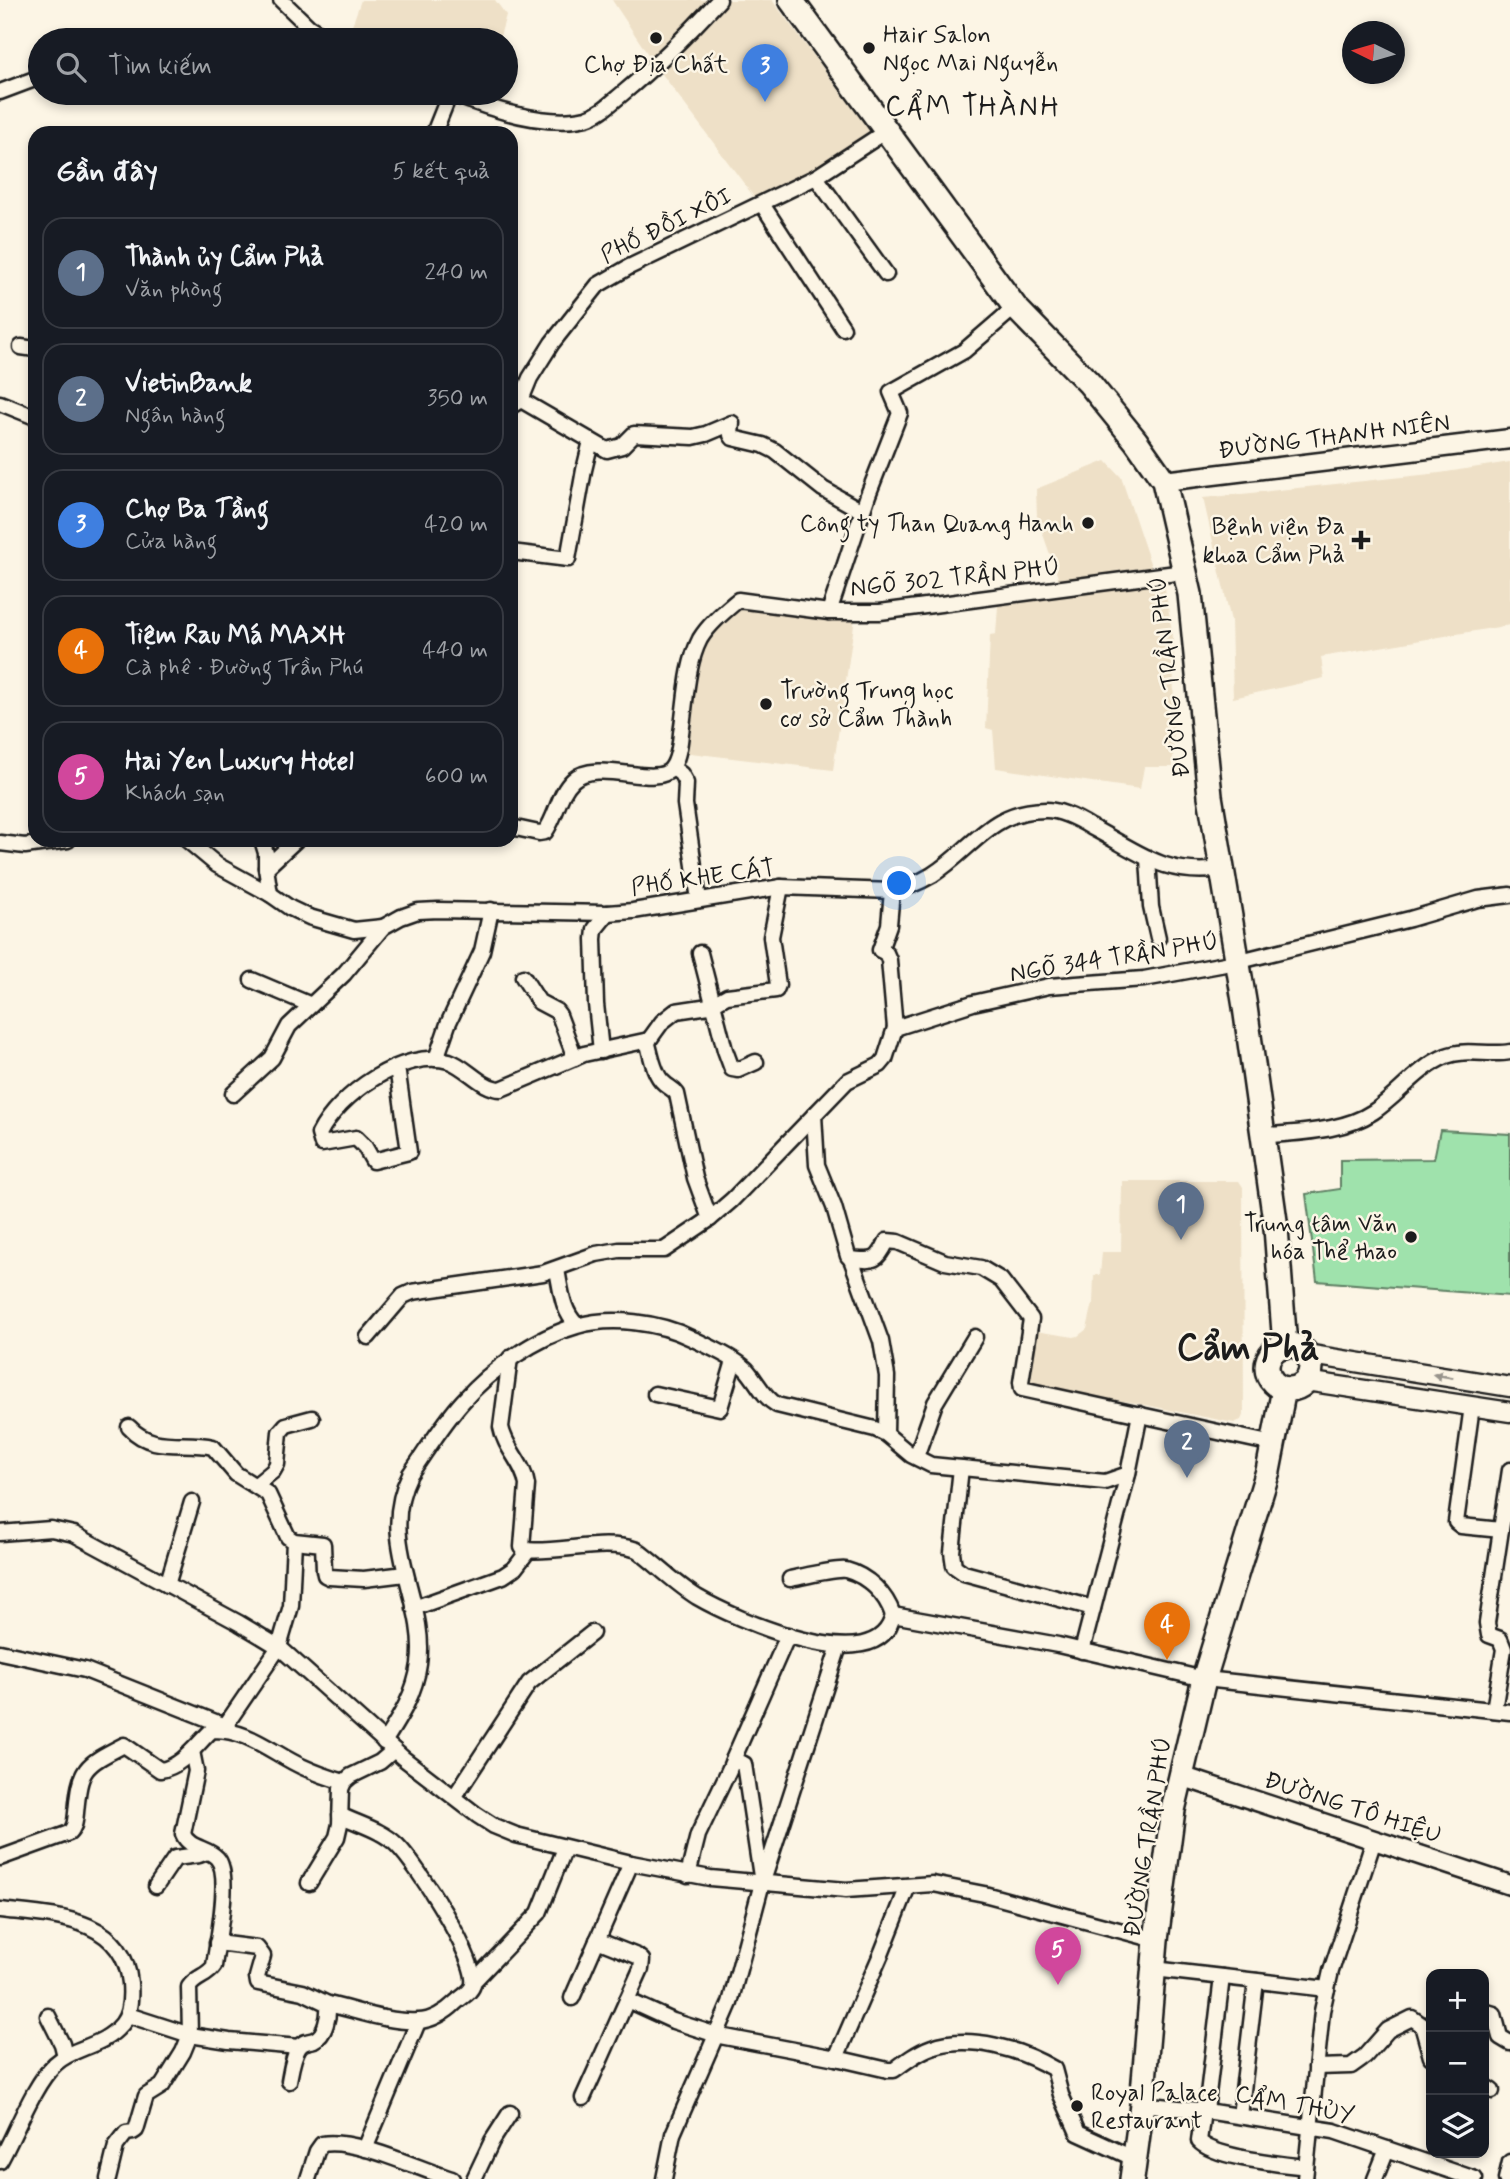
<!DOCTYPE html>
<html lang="vi">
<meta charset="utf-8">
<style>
:root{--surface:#171b24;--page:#242831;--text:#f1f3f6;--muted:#9ea1a6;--line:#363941;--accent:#919294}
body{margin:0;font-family:Mynerve,sans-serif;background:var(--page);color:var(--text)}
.controls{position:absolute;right:21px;bottom:21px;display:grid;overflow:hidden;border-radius:14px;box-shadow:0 4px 10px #0003}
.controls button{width:63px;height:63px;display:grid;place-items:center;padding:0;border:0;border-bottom:2px solid var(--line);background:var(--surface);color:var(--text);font:35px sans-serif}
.compass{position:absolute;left:1342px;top:21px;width:63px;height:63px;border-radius:50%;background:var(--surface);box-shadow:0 4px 10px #0003;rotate:275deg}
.you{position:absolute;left:900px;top:884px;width:24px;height:24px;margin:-18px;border:5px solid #fff;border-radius:50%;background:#1a73e8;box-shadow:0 0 0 10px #1a73e833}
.badge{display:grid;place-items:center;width:46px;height:46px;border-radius:50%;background:var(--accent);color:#fff;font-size:23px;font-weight:700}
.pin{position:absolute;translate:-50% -58px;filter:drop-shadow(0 2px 4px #0008)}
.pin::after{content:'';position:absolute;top:37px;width:24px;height:21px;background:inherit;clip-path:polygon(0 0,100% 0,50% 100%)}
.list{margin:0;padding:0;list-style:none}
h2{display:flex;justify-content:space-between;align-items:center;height:91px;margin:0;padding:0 28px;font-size:30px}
h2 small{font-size:23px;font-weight:400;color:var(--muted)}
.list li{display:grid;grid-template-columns:46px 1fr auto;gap:21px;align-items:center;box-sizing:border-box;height:112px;margin:0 14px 14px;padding:0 14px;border:2px solid var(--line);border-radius:21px}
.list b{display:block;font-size:26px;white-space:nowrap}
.list p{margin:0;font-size:23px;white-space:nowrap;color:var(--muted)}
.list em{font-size:23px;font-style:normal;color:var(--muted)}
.icon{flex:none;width:38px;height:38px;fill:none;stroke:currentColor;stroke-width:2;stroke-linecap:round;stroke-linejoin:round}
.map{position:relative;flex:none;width:1510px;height:2179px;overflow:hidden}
.search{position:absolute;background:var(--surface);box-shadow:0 4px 10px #0003;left:28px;top:28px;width:490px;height:77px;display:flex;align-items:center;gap:18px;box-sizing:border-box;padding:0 24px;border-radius:38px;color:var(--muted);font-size:26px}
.panel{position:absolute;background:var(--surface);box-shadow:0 4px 10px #0003;left:28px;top:126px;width:490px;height:721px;border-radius:21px}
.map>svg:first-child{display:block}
.built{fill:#eee0c7}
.green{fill:#9fe2ac;stroke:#5e7f64;stroke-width:2}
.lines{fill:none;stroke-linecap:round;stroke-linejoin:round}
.minor-casing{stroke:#1c1c1c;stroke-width:19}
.tertiary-casing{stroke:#1c1c1c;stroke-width:23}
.primary-casing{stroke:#1c1c1c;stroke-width:28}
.minor{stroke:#fcf5e5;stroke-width:14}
.tertiary{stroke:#fcf5e5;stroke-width:18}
.primary{stroke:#fcf5e5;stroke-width:23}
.oneway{fill:#97938b}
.poi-dot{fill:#1c1c1c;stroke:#fcf5e5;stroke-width:2.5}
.labels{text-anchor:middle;stroke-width:5;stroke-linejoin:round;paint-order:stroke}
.poi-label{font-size:24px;fill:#1c1c1c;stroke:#fcf5e5;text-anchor:start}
.street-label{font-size:24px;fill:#1c1c1c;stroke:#fcf5e5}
.quarter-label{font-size:28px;letter-spacing:2px;fill:#1c1c1c;stroke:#fcf5e5}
.town-label{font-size:38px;font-weight:bold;fill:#1c1c1c;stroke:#fcf5e5}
</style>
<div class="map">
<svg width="1510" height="2179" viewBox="0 0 1510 2179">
<rect width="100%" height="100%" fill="#fcf5e5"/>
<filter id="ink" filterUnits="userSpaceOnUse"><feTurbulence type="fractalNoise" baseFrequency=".0143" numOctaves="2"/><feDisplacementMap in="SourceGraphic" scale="14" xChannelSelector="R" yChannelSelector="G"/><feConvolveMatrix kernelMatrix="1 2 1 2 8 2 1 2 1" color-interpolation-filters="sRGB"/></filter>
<g filter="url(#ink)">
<g class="built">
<path d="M 361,0 L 495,0 L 506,15 L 499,40 L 347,40 Z"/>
<path d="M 612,0 L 712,0 L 699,16 L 651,59 Z"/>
<path d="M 728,0 L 772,0 L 872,134 L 815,169 L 757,201 L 659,70 Z"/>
<path d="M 1106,461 L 1121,477 L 1153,572 L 1061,586 L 1037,517 L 1036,489 Z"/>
<path d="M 1510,462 L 1510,625 L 1321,657 L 1324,678 L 1233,698 L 1231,621 L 1203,498 L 1440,473 Z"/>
<path d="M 1164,582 L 1174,644 L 1173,767 L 1144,767 L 1140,789 L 996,768 L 993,730 L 986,728 L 990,635 L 996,634 L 998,606 Z"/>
<path d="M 738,610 L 855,618 L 833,770 L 682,752 L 700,646 L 725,618 Z"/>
<path d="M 1122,1181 L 1239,1181 L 1243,1187 L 1244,1413 L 1241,1420 L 1234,1423 L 1131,1402 L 1026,1390 L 1035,1331 L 1074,1337 L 1078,1336 L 1087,1329 L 1093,1303 L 1094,1275 L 1100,1275 L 1102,1252 L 1121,1252 Z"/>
</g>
<path class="green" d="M 1440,1130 L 1510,1134 L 1510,1296 L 1317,1281 L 1306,1194 L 1340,1189 L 1340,1160 L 1434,1159 Z"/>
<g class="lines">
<defs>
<g id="minor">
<path d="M 281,0 L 309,27 L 330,40"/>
<path d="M 0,92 L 40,77"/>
<path d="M 450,93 C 487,108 547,128 586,118 C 600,114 611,103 622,94 C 657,65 688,34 719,0"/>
<path d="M 434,133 L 450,93"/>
<path d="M 816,177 L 886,274"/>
<path d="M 762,204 L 843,328"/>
<path d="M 21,347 L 35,349"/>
<path d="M 521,400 L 607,450 L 622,446 L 634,434 L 693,437 L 706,434 L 732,423 L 731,435 L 733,438 L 763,445 L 775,451 L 823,489 L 862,511"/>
<path d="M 0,403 L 35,417"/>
<path d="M 511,406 L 521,400 L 530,378 L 552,343 L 598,285 L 629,267 L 816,177 L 885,132"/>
<path d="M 511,552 L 568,559 L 584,470 L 591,441"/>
<path d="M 829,612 L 868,495 L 900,413 L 891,392 L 964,351 L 1015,307"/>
<path d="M 673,768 L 681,774 L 686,783 L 685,804 L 699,900"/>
<path d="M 511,827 L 539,833 L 545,832 C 557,816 558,794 573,780 C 597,758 656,788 671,769 C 678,760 680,745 681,733 C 686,703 686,666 700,639 C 709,624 725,611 738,600 L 829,612 L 880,612 L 1184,572"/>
<path d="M 187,840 L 217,865 L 270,894 L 290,908 L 309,917 L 354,930 L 383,927"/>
<path d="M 262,840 L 266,853 L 266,868"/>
<path d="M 0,843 L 25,846 L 68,840"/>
<path d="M 1148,858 L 1151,907 L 1158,938"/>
<path d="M 892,891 L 889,925 L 880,950 L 886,953 L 889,960 L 895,1028"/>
<path d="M 270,894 L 266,868 L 296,840"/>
<path d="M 700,953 L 725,1050 L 732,1069 L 738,1070 L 756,1062"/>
<path d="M 523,977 L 539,1002 L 556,1011 L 559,1015 L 575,1058"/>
<path d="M 252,980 L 311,1005"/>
<path d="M 649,1040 L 662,1022 L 676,1011 L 709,1006 L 727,996 L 776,990 L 778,985 L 771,937 L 781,887"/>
<path d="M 601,1051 L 596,1004 L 594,939 L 595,929 L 608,913"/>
<path d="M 436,1059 L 448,1024 L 482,951 L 491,910"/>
<path d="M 397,1067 L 409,1152 L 373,1161 L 365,1147 L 356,1138 L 322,1144 L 319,1134 C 338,1095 404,1048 449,1061 C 467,1067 482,1089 501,1089 L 584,1054 L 649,1040 L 648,1044 C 651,1055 654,1075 664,1083 C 669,1088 673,1088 677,1094 L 695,1178 L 710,1219"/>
<path d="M 233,1094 L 272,1058 L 289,1026 L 344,974 L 383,927 L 401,917 L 418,911 L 438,910 L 608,913 L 633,911 L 781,887 L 892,891 C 906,888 920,882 932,875 C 974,848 990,810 1046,810 C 1061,810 1078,819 1091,827 C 1139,852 1164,877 1221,869"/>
<path d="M 814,1115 L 817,1165 L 834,1207 L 848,1256 L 851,1259 C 873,1261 877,1263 887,1241 L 898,1242 L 945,1262 L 981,1268 L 1001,1280 L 1031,1319 L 1021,1382 L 1022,1389 L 1273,1444"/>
<path d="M 1263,1136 C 1298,1132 1343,1132 1373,1112 C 1399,1095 1417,1068 1446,1056 C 1466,1048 1489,1056 1510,1052"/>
<path d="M 851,1259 L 881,1341 L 887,1376 L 886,1434"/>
<path d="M 557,1270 C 561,1289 562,1311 577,1325"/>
<path d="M 368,1337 L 403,1296 L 412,1292 L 543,1273 L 596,1254 L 619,1250 L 664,1250 L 710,1219 L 732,1200 L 847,1081 L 880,1065 L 885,1059 L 895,1028 L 973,1003 L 1049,986 L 1144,979 L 1236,962 L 1410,919 L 1478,899 L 1510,895"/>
<path d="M 510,1358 L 501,1427 C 505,1449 524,1463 527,1485 L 522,1547 L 524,1550 C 559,1554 603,1538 637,1550 C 657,1565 676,1584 697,1597 C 733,1618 879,1684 893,1615"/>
<path d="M 655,1394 L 720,1408 L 734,1361"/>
<path d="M 1472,1406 L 1456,1522 L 1461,1526 L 1501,1530"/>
<path d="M 129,1427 C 153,1453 183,1440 213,1447 L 236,1474 L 268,1494 L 288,1537 L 294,1541 L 323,1544 L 324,1570 L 325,1575 L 329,1577 L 364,1579 L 405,1574"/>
<path d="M 916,1457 L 935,1403 L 975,1337"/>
<path d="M 961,1468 L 952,1552 L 954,1566 L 964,1573 L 1093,1608"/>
<path d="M 256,1485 L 273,1471 L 277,1464 L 280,1432 L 286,1425 L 312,1418"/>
<path d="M 0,1533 L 51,1529 L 74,1534 L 239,1623 L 279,1647 L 403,1758 L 477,1815 L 494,1826 L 516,1835 L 631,1863 L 710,1878 L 846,1890 L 933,1884 L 984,1894 L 1156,1940"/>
<path d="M 790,1579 C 801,1577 836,1568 846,1570 C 868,1576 886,1594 893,1615"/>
<path d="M 167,1585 L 192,1502"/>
<path d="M 414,1608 L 503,1576 L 515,1568 L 528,1551"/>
<path d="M 893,1615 L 1058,1645 L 1204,1679"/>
<path d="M 1082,1651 L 1128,1474"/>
<path d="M 0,1652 L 85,1670 L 228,1727"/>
<path d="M 1205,1679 L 1510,1712"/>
<path d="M 1494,1710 L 1504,1649 L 1500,1639 L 1489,1635 L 1487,1623 L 1510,1470"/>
<path d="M 225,1726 L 279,1647 L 291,1606 L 294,1541"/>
<path d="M 384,1742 C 400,1717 415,1694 419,1664 C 428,1600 376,1542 410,1474 C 427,1450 443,1423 463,1401 C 490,1370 536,1337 577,1326 C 611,1316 659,1322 691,1338 C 706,1345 735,1358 746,1369 C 757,1381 763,1397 777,1405 L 875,1429 L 886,1434 L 911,1455 L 931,1465 L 1105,1482 L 1128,1474 L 1140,1414"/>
<path d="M 192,1751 L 196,1771 L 183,1834 C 189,1849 207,1847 217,1858 C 232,1874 217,1943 214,1966 C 207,1977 196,1976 189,1987 L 190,2035 L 229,2041 L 299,2047"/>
<path d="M 733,1760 L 788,1635"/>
<path d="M 455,1796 L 529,1683 L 592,1633"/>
<path d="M 0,1858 L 69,1833 C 75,1827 75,1822 76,1813 C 80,1768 83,1766 124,1745 L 160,1770 C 182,1767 197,1744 212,1730 C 248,1729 272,1753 303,1767 C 316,1773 330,1778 344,1782"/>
<path d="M 764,1878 L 839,1646"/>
<path d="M 309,1883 L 337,1837 L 340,1824 L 341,1789 L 344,1782 L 351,1776 L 380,1762 L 394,1750"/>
<path d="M 156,1886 L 175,1858 L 199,1855 L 207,1852"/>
<path d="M 908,1886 L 882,1952 L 836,2058 L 888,2070 L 894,2070 C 906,2061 918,2052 932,2047 C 971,2034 1020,2049 1054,2069 L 1061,2095 L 1078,2133 L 1135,2159"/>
<path d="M 0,1910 C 52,1916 123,1916 130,1983 C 131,1996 131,2013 122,2024 C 102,2048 74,2046 55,2064 C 33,2085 16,2133 0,2161"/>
<path d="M 217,1943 L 257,1948 L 263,1956 L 257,1977 L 258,1983 L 303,1992 L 328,2004 C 329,2015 326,2035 314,2040 C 308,2042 303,2041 299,2047 C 293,2056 291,2070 289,2081"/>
<path d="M 1154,1969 L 1327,1989"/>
<path d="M 474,1981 L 539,1913 L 565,1848"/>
<path d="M 572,1998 L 631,1863"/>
<path d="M 627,2000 L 673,2021 L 720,2036 L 836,2058"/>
<path d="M 328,2004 C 356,2010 389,2023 418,2021 C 431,2021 446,2012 455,2003 C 461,1997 472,1992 473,1984 C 477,1957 417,1865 397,1845 C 382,1830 358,1824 340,1815"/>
<path d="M 1484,2011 L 1494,2014 L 1500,2037 L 1510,2043"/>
<path d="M 48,2016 L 62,2044 L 65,2056"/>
<path d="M 1316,2067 L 1351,2066 L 1365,2056 L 1388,2030 L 1412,2018 L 1422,2025 L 1431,2057"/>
<path d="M 1484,2086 L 1492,2091"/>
<path d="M 583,2098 L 641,1969 L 642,1960 L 637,1956 L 597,1940"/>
<path d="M 1142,2104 L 1206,2111 L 1334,2131 L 1475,2179"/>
<path d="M 1203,2111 L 1199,2141 C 1214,2158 1282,2164 1306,2167"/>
<path d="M 1206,2111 L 1222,1977"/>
<path d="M 1240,2116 L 1256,1981"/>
<path d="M 365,2149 L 418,2022"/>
<path d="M 108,2179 L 116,2146 L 126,2133 L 133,2132 L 136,2130 L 146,2096 L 162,2086 L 183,2052 L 190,2035 L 128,2015"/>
<path d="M 308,2179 L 317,2151 L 322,2144 C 356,2138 418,2169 452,2179"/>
<path d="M 474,2179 L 492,2141 L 510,2113"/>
<path d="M 664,2179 L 673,2134 L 730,2003 L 762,1883 L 744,1764 L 733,1760 L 729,1770 L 698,1835 L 688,1875"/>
<path d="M 1305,2179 L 1322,2011 L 1331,1971 L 1374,1840"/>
<path d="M 1375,2179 L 1387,2149"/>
<path d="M 1506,2179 L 1510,2162"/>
</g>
<g id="tertiary">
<path d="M 1164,481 L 1510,439"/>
<path d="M 1306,1354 L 1510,1387"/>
<path d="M 1306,1381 L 1510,1412"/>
<path d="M 1181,1776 L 1510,1885"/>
</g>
<g id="primary">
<path d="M 791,0 L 1015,307 L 1089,383 L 1136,441 L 1164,481 L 1190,594 L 1210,796 L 1245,1007 L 1276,1228 L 1285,1346"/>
<circle cx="1289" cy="1367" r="22"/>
<path d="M 1132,2179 L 1142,2104 L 1156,1940 L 1173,1810 L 1204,1679 L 1268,1471 L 1284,1389"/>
</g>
</defs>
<use href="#minor" class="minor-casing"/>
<use href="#tertiary" class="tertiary-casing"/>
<use href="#primary" class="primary-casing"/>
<use href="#minor" class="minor"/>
<use href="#tertiary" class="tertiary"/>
<use href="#primary" class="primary"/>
</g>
<defs><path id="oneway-solid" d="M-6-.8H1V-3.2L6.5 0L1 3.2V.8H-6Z" transform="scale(1.75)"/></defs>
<use class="oneway" href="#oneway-solid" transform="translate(1443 1376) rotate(-171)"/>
</g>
<g class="poi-dot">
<circle cx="656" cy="38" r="7"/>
<circle cx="869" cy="48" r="7"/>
<circle cx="1088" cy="523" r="7"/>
<path d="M1357.5 529.5h7v7h7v7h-7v7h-7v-7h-7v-7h7z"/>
<circle cx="766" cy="704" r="7"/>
<circle cx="1411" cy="1237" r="7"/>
<circle cx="1077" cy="2106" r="7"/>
</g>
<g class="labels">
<g class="poi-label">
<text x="883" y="42">Hair Salon<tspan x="883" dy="28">Ngọc Mai Nguyễn</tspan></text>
<text x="656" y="72" text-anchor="middle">Chợ Địa Chất</text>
<text x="1074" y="531" text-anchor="end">Công ty Than Quang Hanh</text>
<text x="1345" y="534" text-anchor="end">Bệnh viện Đa<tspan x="1345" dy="28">khoa Cẩm Phả</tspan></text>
<text x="780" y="698">Trường Trung học<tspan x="780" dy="28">cơ sở Cẩm Thành</tspan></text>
<text x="1397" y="1231" text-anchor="end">Trung tâm Văn<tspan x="1397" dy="28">hóa Thể thao</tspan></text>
<text x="1091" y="2100">Royal Palace<tspan x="1091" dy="28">Restaurant</tspan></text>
</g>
<g class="street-label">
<text transform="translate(666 225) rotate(-26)" y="8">PHỐ ĐỒI XÔI</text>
<text transform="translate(1334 436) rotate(-7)" y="8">ĐƯỜNG THANH NIÊN</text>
<text transform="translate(955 577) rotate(-6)" y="8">NGÕ 302 TRẦN PHÚ</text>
<text transform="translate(1169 677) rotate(-97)" y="8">ĐƯỜNG TRẦN PHÚ</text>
<text transform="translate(703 877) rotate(-8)" y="8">PHỐ KHE CÁT</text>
<text transform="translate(1114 957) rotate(-9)" y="8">NGÕ 344 TRẦN PHÚ</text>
<text transform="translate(1353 1807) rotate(18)" y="8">ĐƯỜNG TÔ HIỆU</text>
<text transform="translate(1147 1837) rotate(-81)" y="8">ĐƯỜNG TRẦN PHÚ</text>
<text transform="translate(1295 2104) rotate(11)" y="8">CẨM THỦY</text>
</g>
<g class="quarter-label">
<text x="973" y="115">CẨM THÀNH</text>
</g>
<g class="town-label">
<text x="1248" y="1359">Cẩm Phả</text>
</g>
</g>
</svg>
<div class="controls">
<button>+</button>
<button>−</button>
<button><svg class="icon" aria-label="layers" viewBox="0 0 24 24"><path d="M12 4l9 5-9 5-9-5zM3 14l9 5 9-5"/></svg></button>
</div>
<svg class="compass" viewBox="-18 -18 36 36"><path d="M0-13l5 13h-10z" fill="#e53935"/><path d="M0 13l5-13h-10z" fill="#9ea1a6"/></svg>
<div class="you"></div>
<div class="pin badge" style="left:1181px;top:1240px;background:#5c6f8a">1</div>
<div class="pin badge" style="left:1187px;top:1478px;background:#5c6f8a">2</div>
<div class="pin badge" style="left:765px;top:102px;background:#3f7fe0">3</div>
<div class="pin badge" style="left:1167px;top:1660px;background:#e8710a">4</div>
<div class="pin badge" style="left:1058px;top:1985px;background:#d1479c">5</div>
<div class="search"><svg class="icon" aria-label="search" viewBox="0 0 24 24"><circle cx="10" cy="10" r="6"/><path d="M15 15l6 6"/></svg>Tìm kiếm</div>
<section class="panel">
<h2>Gần đây<small>5 kết quả</small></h2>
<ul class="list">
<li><span class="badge" style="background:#5c6f8a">1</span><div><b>Thành ủy Cẩm Phả</b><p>Văn phòng</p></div><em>240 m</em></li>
<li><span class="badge" style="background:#5c6f8a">2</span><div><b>VietinBank</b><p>Ngân hàng</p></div><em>350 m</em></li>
<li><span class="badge" style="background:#3f7fe0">3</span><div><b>Chợ Ba Tầng</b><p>Cửa hàng</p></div><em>420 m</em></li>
<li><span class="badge" style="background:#e8710a">4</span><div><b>Tiệm Rau Má MAXH</b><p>Cà phê · Đường Trần Phú</p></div><em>440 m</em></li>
<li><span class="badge" style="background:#d1479c">5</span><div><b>Hai Yen Luxury Hotel</b><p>Khách sạn</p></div><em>600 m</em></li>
</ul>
</section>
</div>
